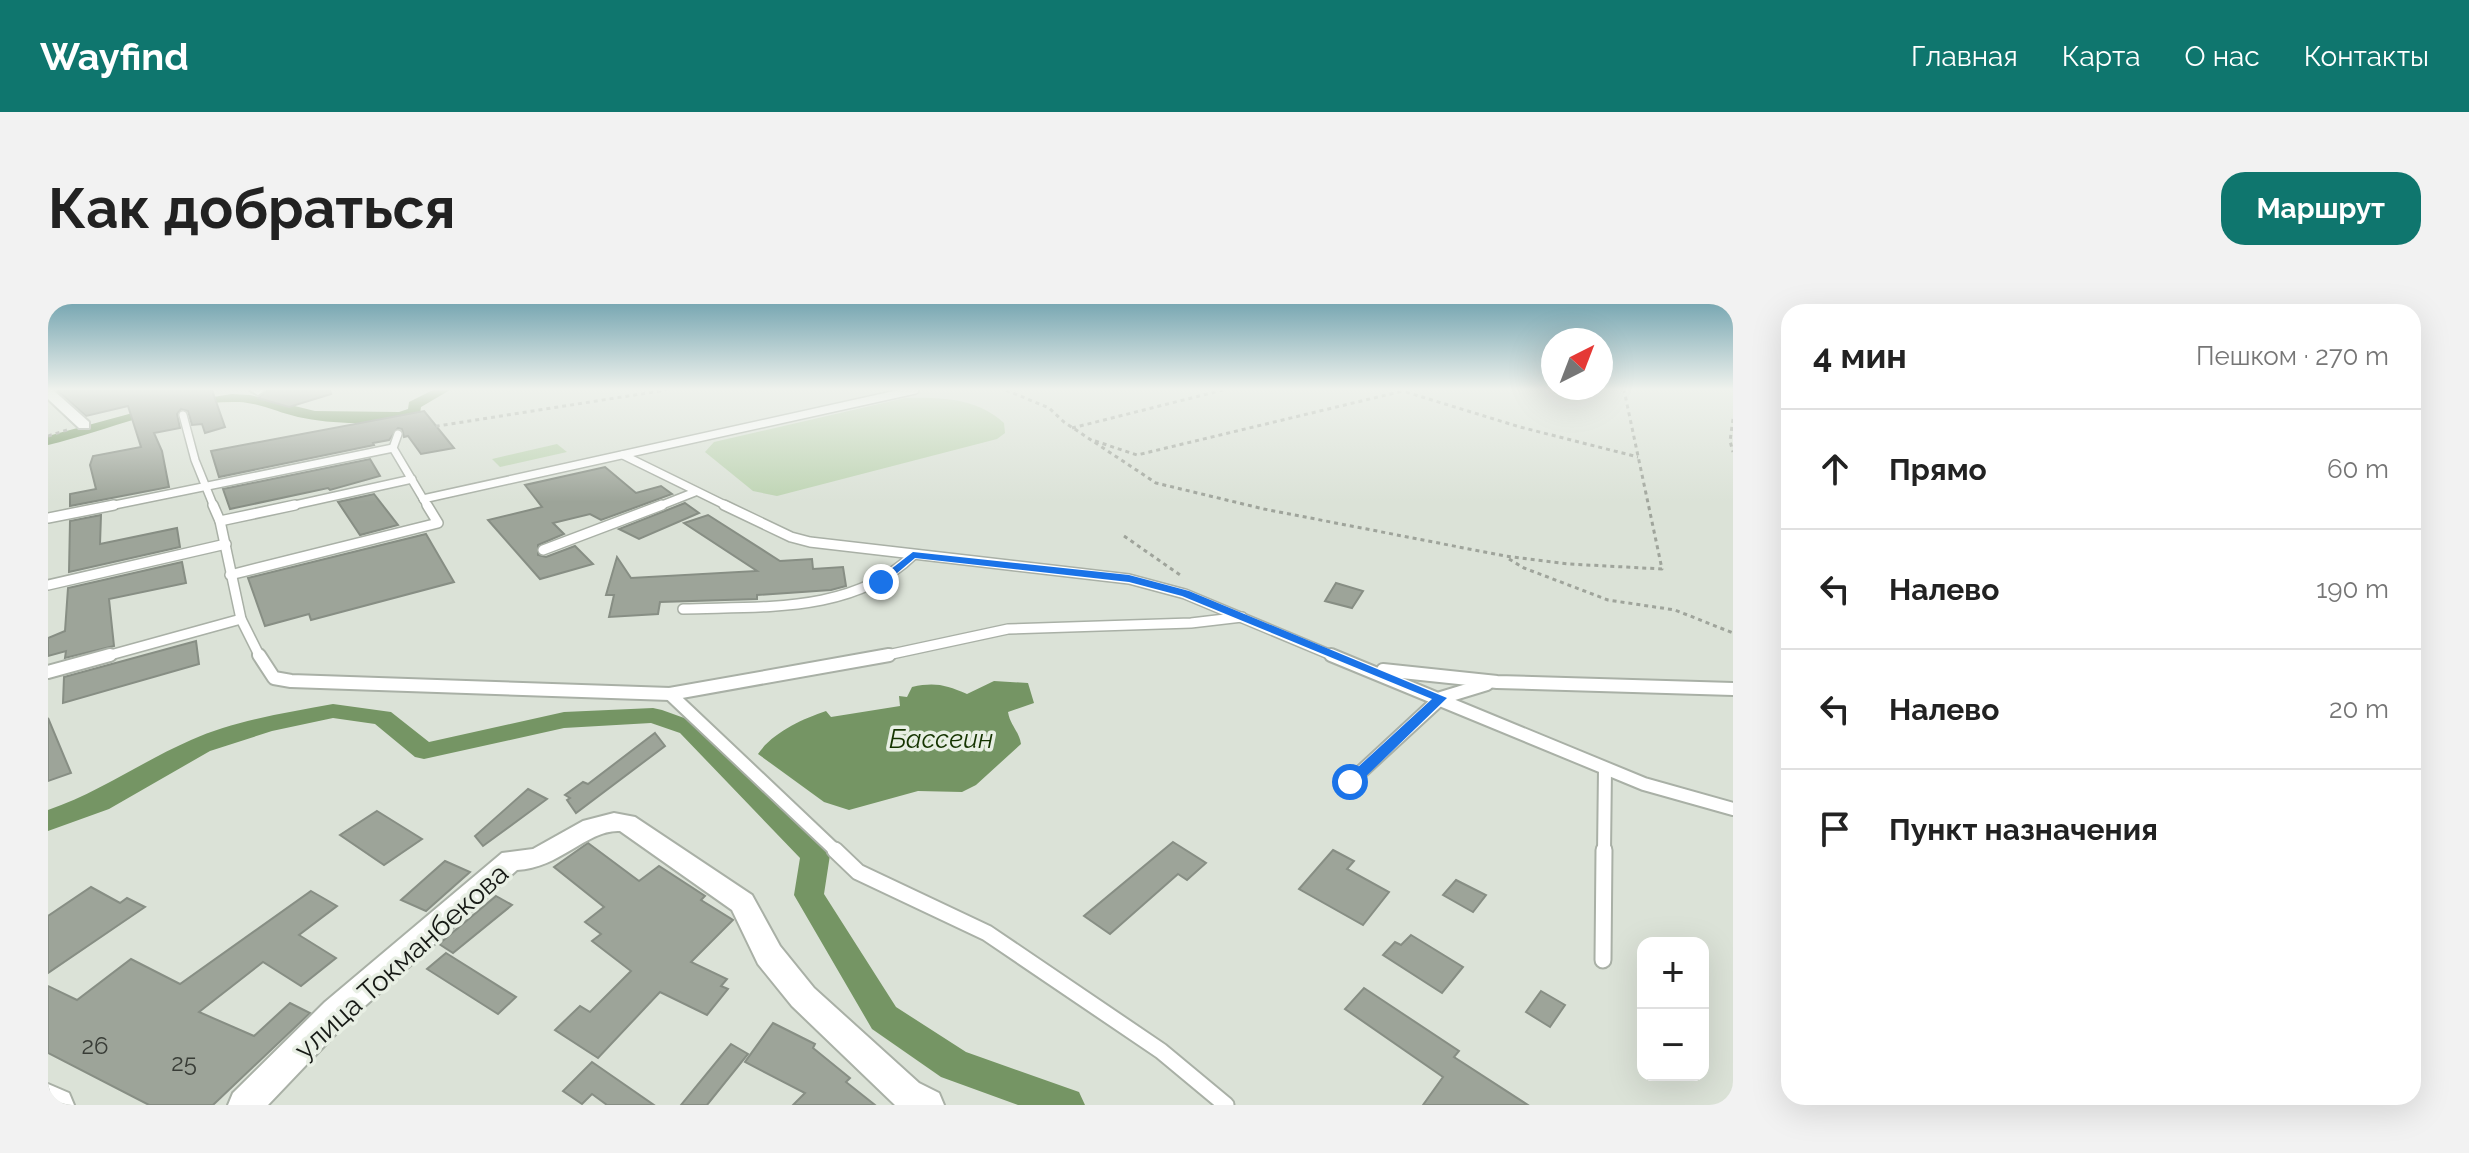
<!DOCTYPE html>
<html lang="ru">
<meta charset="utf-8">
<style>
:root{--surface:#fff;--page:#f2f2f2;--text:#222;--muted:#767676;--line:#e0e0e0;--accent:#0f766e}
body{margin:0;font-family:Raleway,sans-serif;background:var(--page);color:var(--text)}
.controls{position:absolute;right:24px;bottom:24px;display:grid;overflow:hidden;border-radius:16px;box-shadow:0 8px 32px #0002}
.controls button{width:72px;height:72px;display:grid;place-items:center;padding:0;border:0;border-bottom:2px solid var(--line);background:var(--surface);color:var(--text);font:40px sans-serif}
.compass{position:absolute;left:1493px;top:24px;width:72px;height:72px;border-radius:50%;background:var(--surface);box-shadow:0 8px 32px #0002;rotate:42deg}
.stop{position:absolute;width:24px;height:24px;margin:-18px;border:6px solid #1a73e8;border-radius:50%;background:#fff}
.stop.end{background:#1a73e8;border-color:#fff;box-shadow:0 2px 8px #0008}
.list{margin:0;padding:0;list-style:none}
h2{display:flex;justify-content:space-between;align-items:center;height:104px;margin:0;padding:0 32px;font-size:34px}
h2 small{font-size:26px;font-weight:400;color:var(--muted)}
.list li{display:grid;grid-template-columns:52px 1fr auto;gap:24px;align-items:center;box-sizing:border-box;height:120px;padding:0 32px;border-top:2px solid var(--line)}
.list b{display:block;font-size:30px;white-space:nowrap}
.list em{font-size:26px;font-style:normal;color:var(--muted)}
.icon{flex:none;width:44px;height:44px;fill:none;stroke:currentColor;stroke-width:2;stroke-linecap:round;stroke-linejoin:round}
.map{position:relative;flex:none;width:1685px;height:801px;overflow:hidden;border-radius:24px}
header{display:flex;align-items:center;gap:48px;box-sizing:border-box;height:112px;padding:0 40px;background:var(--accent);color:#fff}
header strong{font-size:38px}
nav{display:flex;gap:44px;margin-inline-start:auto;font-size:28px}
.intro{display:flex;align-items:center;justify-content:space-between;box-sizing:border-box;height:192px;padding:0 48px}
h1{margin:0;font-size:56px}
.button{padding:20px 36px;border-radius:24px;background:var(--accent);color:#fff;font-size:28px;font-weight:700}
main{display:flex;gap:48px;padding:0 48px}
aside{flex:1;background:var(--surface);border-radius:24px;box-shadow:0 8px 32px #0002}
.map>svg:first-child{display:block}
.green{fill:#bed4b3}
.water{fill:#759564}
.lines{fill:none;stroke-linecap:round;stroke-linejoin:round}
.canal{fill:#759564;fill-rule:evenodd}
.building{fill:#9da499;stroke:#878e84;stroke-width:2}
.lane-far3-casing{stroke:#a9b0a6;stroke-width:10}
.lane-far2-casing{stroke:#a9b0a6;stroke-width:12}
.lane-far1-casing{stroke:#a9b0a6;stroke-width:16}
.lane-casing{stroke:#a9b0a6;stroke-width:19}
.street-casing{stroke:#a9b0a6;stroke-width:4}
.path{stroke:#9fa49b;stroke-width:3;stroke-dasharray:4 4;stroke-linecap:butt}
.lane-far3{stroke:#fff;stroke-width:7}
.lane-far2{stroke:#fff;stroke-width:9}
.lane-far1{stroke:#fff;stroke-width:12}
.lane{stroke:#fff;stroke-width:15}
.street{fill:#fff;fill-rule:evenodd}
.route{fill:#1a73e8}
.labels{text-anchor:middle;stroke-width:7;stroke-linejoin:round;paint-order:stroke}
.near-number-label{font-size:24px;fill:#383c36}
.water-label{font-size:26px;font-style:italic;fill:#153400;stroke:#e8efe4}
.near-street-label{font-size:28px;fill:#161915;stroke:#e8efe4}
</style>
<header>
<strong>Wayfind</strong>
<nav><a>Главная</a><a>Карта</a><a>О нас</a><a>Контакты</a></nav>
</header>
<div class="intro"><h1>Как добраться</h1><a class="button">Маршрут</a></div>
<main>
<div class="map">
<svg width="1685" height="801" viewBox="0 0 1685 801">
<rect width="100%" height="100%" fill="#dbe2d7"/>
<g class="green">
<path d="M 857,94 C 892,93 929,94 956,119 L 957,129 L 949,135 L 729,192 L 705,187 L 657,148 L 666,138 Z"/>
<path d="M 509,140 L 519,148 L 452,163 L 444,155 Z"/>
</g>
<path class="water" d="M 946,377 L 980,379 L 986,399 L 960,408 C 962,421 971,427 973,440 L 928,481 L 914,488 L 870,487 L 801,506 L 776,498 L 710,450 C 724,429 754,415 778,407 L 783,413 L 852,402 L 851,392 L 859,393 L 864,383 C 887,378 898,381 919,390 Z"/>
<g class="lines">
<g class="canal">
<path d="M 385,86 L 402,86 L 373,103 L 372,110 C 337,122 287,121 250,113 C 231,109 212,99 191,98 C 126,96 62,126 0,141 L 0,132 L 114,101 L 184,90 L 202,91 L 267,107 L 351,108 L 360,105 L 361,98 Z"/>
<path d="M 285,400 L 343,408 L 381,438 L 516,408 L 605,404 L 614,406 L 650,419 L 777,543 L 782,551 L 776,590 L 848,703 L 918,748 L 1031,788 L 1037,801 L 970,801 L 893,773 L 824,725 L 746,591 L 752,554 L 632,429 L 603,419 L 516,424 L 376,455 L 367,453 L 327,420 L 285,414 L 224,427 L 162,447 L 61,505 L 0,527 L 0,506 C 52,488 93,458 143,436 C 187,416 238,409 285,400 Z"/>
</g>
</g>
<g class="building">
<path d="M 9,86 L 164,86 L 177,123 L 157,129 L 154,120 L 144,121 L 140,107 L 133,105 L 129,110 L 132,124 L 106,129 L 114,147 L 121,183 L 22,202 L 22,190 L 48,185 L 42,161 L 45,152 L 93,143 L 80,102 L 38,112 Z"/>
<path d="M 218,86 L 282,86 L 283,90 L 241,103 L 210,94 Z"/>
<path d="M 376,107 L 406,144 L 373,150 L 360,132 L 356,133 L 354,125 L 350,124 L 341,136 L 325,139 L 326,141 L 171,173 L 163,147 Z"/>
<path d="M 322,155 L 332,172 L 282,186 L 280,184 L 182,205 L 175,185 Z"/>
<path d="M 557,163 L 588,189 L 613,182 L 624,190 L 553,216 L 542,210 L 505,219 L 516,230 L 490,241 L 490,251 L 498,253 L 527,242 L 545,260 L 492,275 L 440,216 L 494,203 L 477,181 Z"/>
<path d="M 326,190 L 350,221 L 312,231 L 290,198 Z"/>
<path d="M 637,199 L 651,209 L 591,235 L 571,225 Z"/>
<path d="M 53,211 L 52,240 L 129,224 L 132,243 L 21,268 L 22,217 Z"/>
<path d="M 660,211 L 732,257 L 764,255 L 765,265 L 795,263 L 798,282 L 783,286 L 709,291 L 709,295 L 612,298 L 610,310 L 561,313 L 566,291 L 558,291 L 569,253 L 583,274 L 709,267 L 636,219 Z"/>
<path d="M 378,230 L 406,278 L 263,316 L 261,310 L 217,322 L 200,274 Z"/>
<path d="M 134,258 L 138,279 L 61,295 L 66,342 L 17,354 L 18,347 L 0,352 L 0,334 L 17,327 L 20,284 Z"/>
<path d="M 1288,279 L 1315,287 L 1304,304 L 1277,297 Z"/>
<path d="M 148,337 L 151,360 L 15,399 L 16,373 Z"/>
<path d="M 0,414 L 23,469 L 0,477 Z"/>
<path d="M 607,429 L 617,442 L 528,509 L 519,496 L 522,494 L 517,491 L 535,478 L 540,480 Z"/>
<path d="M 480,485 L 499,495 L 435,542 L 427,532 Z"/>
<path d="M 329,507 L 374,535 L 336,561 L 292,531 Z"/>
<path d="M 1125,538 L 1158,559 L 1139,576 L 1130,570 L 1062,630 L 1036,612 Z"/>
<path d="M 540,539 L 591,577 L 611,562 L 657,592 L 653,596 L 685,616 L 643,658 L 679,675 L 673,682 L 680,685 L 659,711 L 612,688 L 550,754 L 507,726 L 532,702 L 542,708 L 583,667 L 544,637 L 553,630 L 537,618 L 556,603 L 506,563 Z"/>
<path d="M 1285,546 L 1306,557 L 1299,565 L 1341,588 L 1315,621 L 1251,585 Z"/>
<path d="M 397,557 L 422,568 L 378,607 L 353,596 Z"/>
<path d="M 1408,576 L 1438,591 L 1425,608 L 1395,591 Z"/>
<path d="M 43,583 L 72,599 L 79,594 L 97,603 L 0,669 L 0,612 Z"/>
<path d="M 263,587 L 289,602 L 251,631 L 288,654 L 253,682 L 215,658 L 151,708 L 206,732 L 242,699 L 262,709 L 165,801 L 101,801 L 0,749 L 0,682 L 29,696 L 83,655 L 132,680 Z"/>
<path d="M 448,592 L 464,601 L 405,649 L 391,640 Z"/>
<path d="M 1363,631 L 1415,663 L 1394,689 L 1335,651 L 1347,638 L 1353,641 Z"/>
<path d="M 398,649 L 468,693 L 450,710 L 379,665 Z"/>
<path d="M 1316,684 L 1411,747 L 1406,753 L 1480,801 L 1375,801 L 1395,773 L 1297,705 Z"/>
<path d="M 1493,687 L 1517,701 L 1502,723 L 1478,708 Z"/>
<path d="M 725,719 L 767,740 L 765,744 L 802,774 L 798,778 L 827,801 L 745,801 L 757,789 L 697,758 Z"/>
<path d="M 683,740 L 700,750 L 659,801 L 633,801 Z"/>
<path d="M 544,758 L 606,801 L 559,801 L 544,790 L 534,800 L 515,787 Z"/>
</g>
<g class="lines">
<defs>
<g id="lane-far3">
<path d="M 135,111 L 147,156 L 166,203"/>
<path d="M 350,130 L 345,144 L 380,203"/>
<path d="M 575,151 L 681,203"/>
<path d="M 375,195 L 867,86"/>
<path d="M 57,203 L 345,144"/>
<path d="M 238,203 L 364,175"/>
<path d="M 609,203 L 647,188"/>
</g>
<g id="lane-far2">
<path d="M 165,201 L 172,217 L 193,315 L 212,353"/>
<path d="M 676,201 L 743,233 L 762,238 L 1081,275 L 1137,290 L 1288,353"/>
<path d="M 0,214 L 66,201"/>
<path d="M 172,217 L 247,201"/>
<path d="M 495,246 L 614,201"/>
<path d="M 182,271 L 390,219 L 379,201"/>
<path d="M 0,281 L 178,240"/>
<path d="M 635,305 C 713,302 805,310 865,251"/>
<path d="M 55,353 L 193,315"/>
<path d="M 830,353 L 960,325 L 1143,319 L 1194,313"/>
</g>
<g id="lane-far1">
<path d="M 211,351 L 226,374 L 243,377 L 622,390 L 841,351"/>
<path d="M 1283,351 L 1596,480 L 1685,505"/>
<path d="M 1335,366 L 1449,378 L 1685,385"/>
<path d="M 0,368 L 62,351"/>
<path d="M 622,390 L 789,548"/>
<path d="M 1302,478 L 1393,394 L 1439,380"/>
<path d="M 1556,548 L 1557,465"/>
</g>
<g id="lane">
<path d="M 787,546 L 810,568 L 939,629 L 1113,747 L 1178,801"/>
<path d="M 1555,656 L 1556,546"/>
</g>
<g id="street">
<path d="M 0,86 L 5,86 L 41,118 L 41,124 L 31,124 L 0,95 Z"/>
<path d="M 202,86 L 215,86 L 216,87 L 210,91 Z"/>
<path d="M 566,509 L 587,513 L 704,591 L 732,642 L 766,684 L 871,779 L 891,789 L 896,801 L 847,801 L 744,702 L 710,660 L 684,606 L 572,527 C 540,525 512,564 469,566 L 299,718 L 220,801 L 180,801 L 185,789 L 277,698 L 454,549 L 485,545 L 535,517 Z"/>
<path d="M 0,780 L 21,789 L 26,801 L 0,801 Z"/>
</g>
</defs>
<use href="#lane-far3" class="lane-far3-casing"/>
<use href="#lane-far2" class="lane-far2-casing"/>
<use href="#lane-far1" class="lane-far1-casing"/>
<use href="#lane" class="lane-casing"/>
<use href="#street" class="street-casing"/>
<g class="path">
<path d="M 958,86 L 1001,104 L 1016,118 L 1108,179 L 1216,205 L 1457,252 L 1521,260 L 1614,265 L 1576,86"/>
<path d="M 1358,88 L 1472,123 L 1590,153"/>
<path d="M 1685,115 L 1682,137 L 1685,148"/>
<path d="M 1024,124 L 1175,86"/>
<path d="M 364,126 L 618,86"/>
<path d="M 0,132 L 19,126"/>
<path d="M 1047,137 L 1089,151 L 1359,86"/>
<path d="M 1076,232 L 1135,273"/>
<path d="M 1461,255 L 1476,264 L 1560,296 L 1627,306 L 1685,329"/>
</g>
<use href="#lane-far3" class="lane-far3"/>
<use href="#lane-far2" class="lane-far2"/>
<use href="#lane-far1" class="lane-far1"/>
<use href="#lane" class="lane"/>
<use href="#street" class="street"/>
</g>
<linearGradient id="sky" x2="0" y2="1"><stop stop-color="#7aa8b3"/><stop offset="0.43" stop-color="#eff2ed"/><stop offset="1" stop-color="#eff2ed" stop-opacity="0"/></linearGradient>
<rect width="1685" height="198" fill="url(#sky)"/>
<path class="route" d="M 865,248 L 1081,271 L 1141,287 L 1399,394 L 1308,482 L 1297,482 L 1297,475 L 1384,395 L 1134,292 L 1081,278 L 867,254 L 836,280 L 829,280 L 829,276 Z"/>
<g class="labels">
<g class="near-number-label">
<text x="47" y="750">26</text>
<text x="136" y="767">25</text>
</g>
<g class="water-label">
<text x="893" y="444">Бассеин</text>
</g>
<g class="near-street-label">
<text transform="translate(353 657) rotate(-42)" y="10">улица Токманбекова</text>
</g>
</g>
</svg>
<div class="controls">
<button>+</button>
<button>−</button>
</div>
<svg class="compass" viewBox="-18 -18 36 36"><path d="M0-13l5 13h-10z" fill="#e53935"/><path d="M0 13l5-13h-10z" fill="#767676"/></svg>
<div class="stop" style="left:1302px;top:478px"></div>
<div class="stop end" style="left:833px;top:278px"></div>
</div>
<aside>
<h2>4 мин<small>Пешком · 270 m</small></h2>
<ul class="list">
<li><svg class="icon" aria-label="ahead" viewBox="0 0 24 24"><path d="M12 20V5M6 11l6-6 6 6"/></svg><div><b>Прямо</b></div><em>60 m</em></li>
<li><svg class="icon" aria-label="left" viewBox="0 0 24 24"><path d="M17 20v-9H6M10 6l-5 5 5 5"/></svg><div><b>Налево</b></div><em>190 m</em></li>
<li><svg class="icon" aria-label="left" viewBox="0 0 24 24"><path d="M17 20v-9H6M10 6l-5 5 5 5"/></svg><div><b>Налево</b></div><em>20 m</em></li>
<li><svg class="icon" aria-label="arrive" viewBox="0 0 24 24"><path d="M6 21V4h12l-3 4 3 4H6"/></svg><div><b>Пункт назначения</b></div></li>
</ul>
</aside>
</main>
